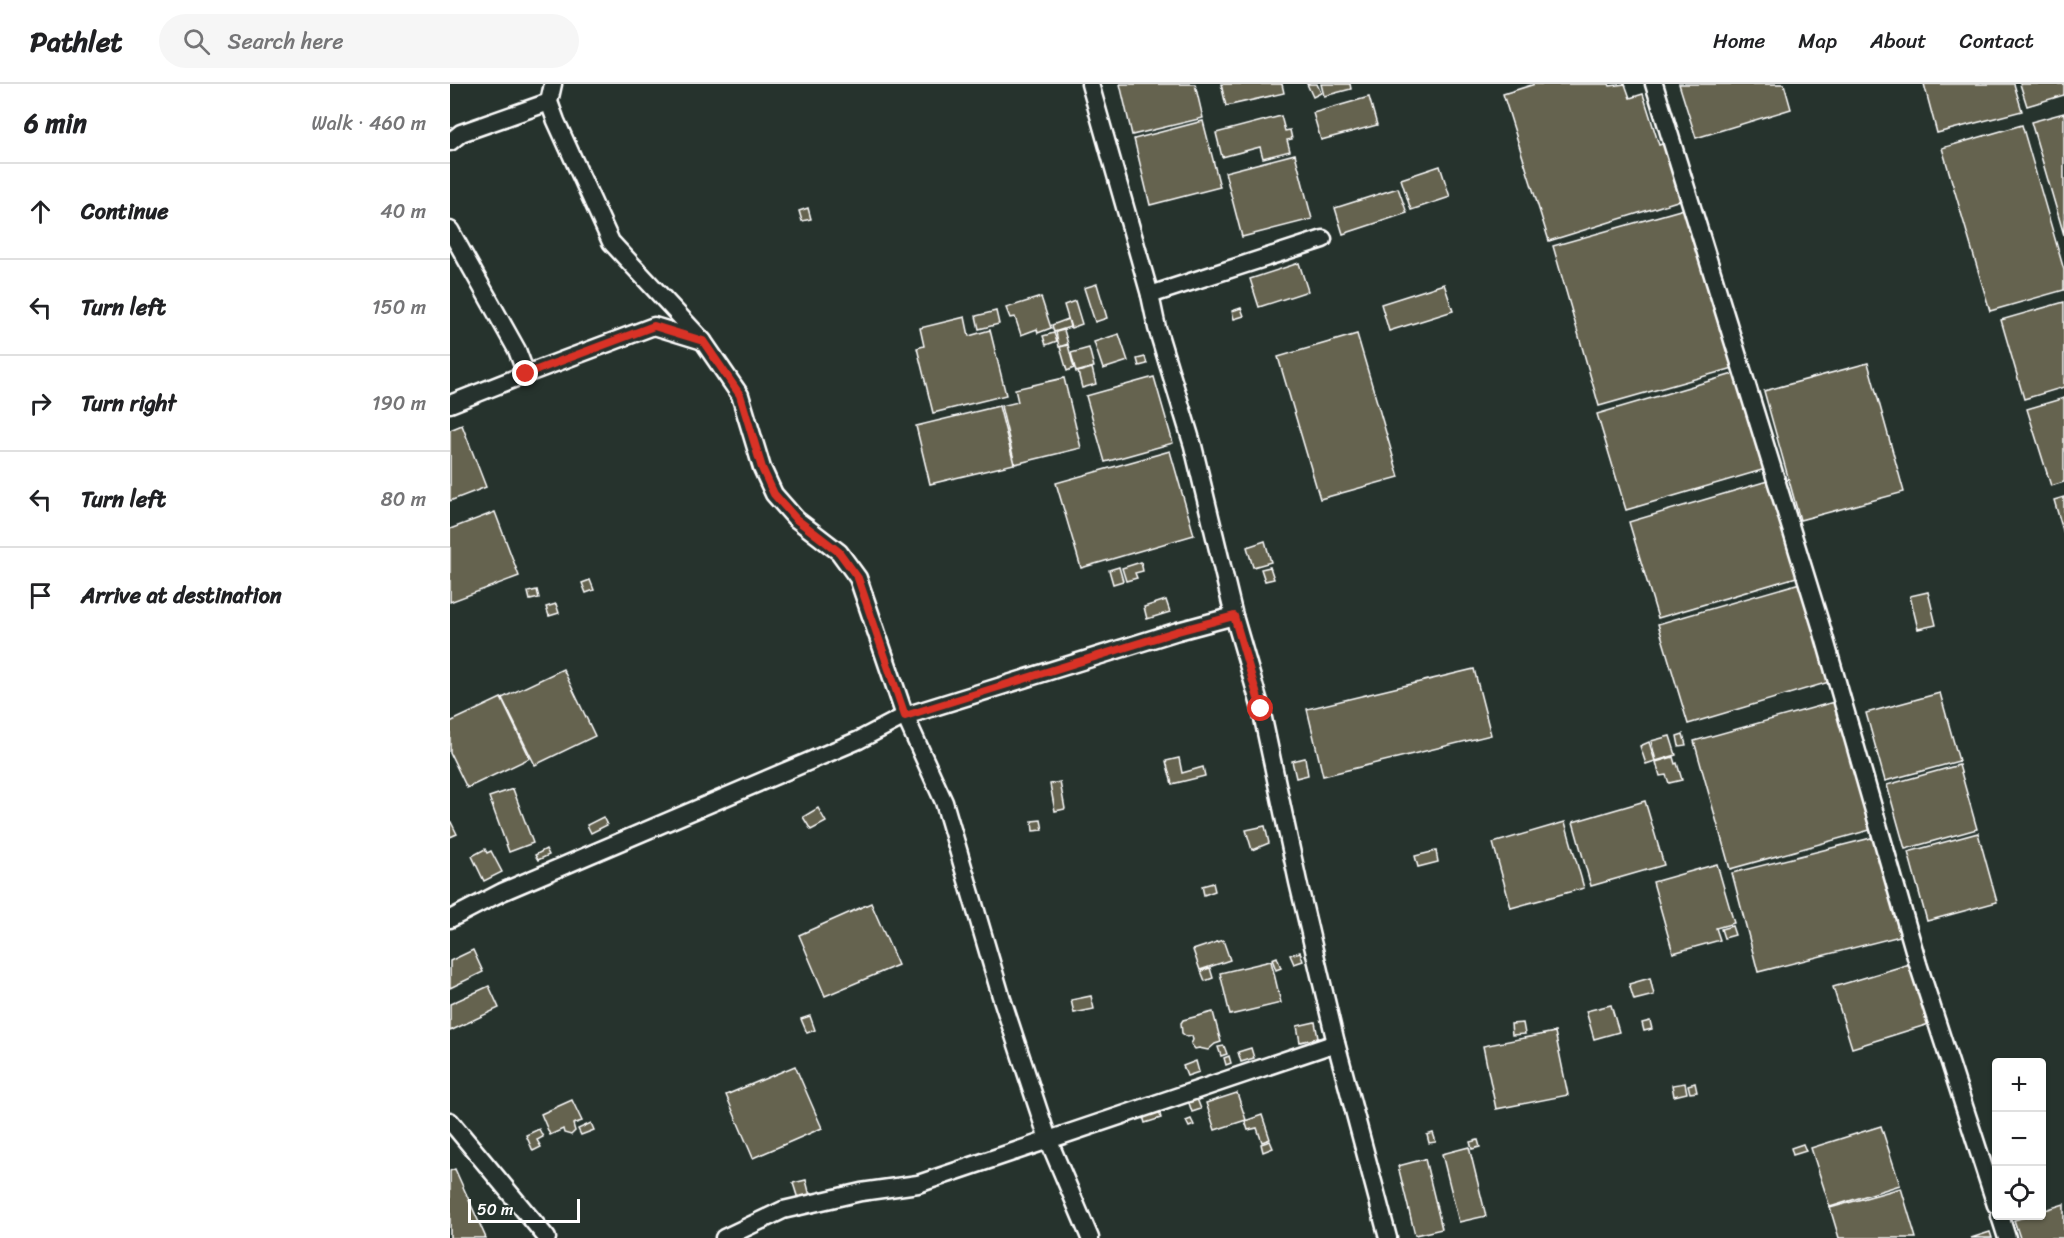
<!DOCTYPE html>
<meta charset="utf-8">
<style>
:root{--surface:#fff;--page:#f6f6f6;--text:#202124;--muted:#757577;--line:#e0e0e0}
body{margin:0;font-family:Sriracha,sans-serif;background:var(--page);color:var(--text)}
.controls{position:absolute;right:18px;bottom:18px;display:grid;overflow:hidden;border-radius:6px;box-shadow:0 2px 4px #0004}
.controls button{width:54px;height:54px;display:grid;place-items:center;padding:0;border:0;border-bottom:2px solid var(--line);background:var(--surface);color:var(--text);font:30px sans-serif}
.scale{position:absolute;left:18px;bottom:15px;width:112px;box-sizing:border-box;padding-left:6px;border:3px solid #fff;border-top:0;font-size:16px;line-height:21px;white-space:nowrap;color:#fff;-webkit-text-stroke:4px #26332d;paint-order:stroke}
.stop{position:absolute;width:18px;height:18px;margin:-14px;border:4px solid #d93025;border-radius:50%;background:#fff}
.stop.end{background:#d93025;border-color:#fff;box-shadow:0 2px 6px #0008}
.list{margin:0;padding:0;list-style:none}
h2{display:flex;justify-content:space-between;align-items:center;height:78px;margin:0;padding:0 24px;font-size:26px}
h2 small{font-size:20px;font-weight:400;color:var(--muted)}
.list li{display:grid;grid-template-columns:39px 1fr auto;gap:18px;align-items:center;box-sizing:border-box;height:96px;padding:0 24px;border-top:2px solid var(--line)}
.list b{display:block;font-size:22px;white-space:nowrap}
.list em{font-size:20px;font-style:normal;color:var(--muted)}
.icon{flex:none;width:33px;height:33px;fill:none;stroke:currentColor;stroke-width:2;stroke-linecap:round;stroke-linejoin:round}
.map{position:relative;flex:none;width:1614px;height:1154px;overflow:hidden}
header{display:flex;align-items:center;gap:36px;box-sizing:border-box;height:84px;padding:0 30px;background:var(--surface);border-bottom:2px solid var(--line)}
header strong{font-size:28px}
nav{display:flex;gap:33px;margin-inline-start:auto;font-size:21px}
.search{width:420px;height:54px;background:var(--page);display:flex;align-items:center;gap:15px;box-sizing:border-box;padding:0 21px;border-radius:33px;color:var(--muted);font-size:22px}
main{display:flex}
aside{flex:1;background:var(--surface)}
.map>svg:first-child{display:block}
.building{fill:#65634f;stroke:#fff;stroke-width:1.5}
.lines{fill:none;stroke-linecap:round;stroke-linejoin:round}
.minor-casing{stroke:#fff;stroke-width:21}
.minor{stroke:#26332d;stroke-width:16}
.route{stroke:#d93025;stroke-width:8}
</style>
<header>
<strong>Pathlet</strong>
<div class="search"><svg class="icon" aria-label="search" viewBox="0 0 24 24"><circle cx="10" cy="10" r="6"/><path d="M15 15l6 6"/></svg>Search here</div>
<nav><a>Home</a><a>Map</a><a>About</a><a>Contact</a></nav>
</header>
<main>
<aside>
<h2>6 min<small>Walk · 460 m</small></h2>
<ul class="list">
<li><svg class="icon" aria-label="ahead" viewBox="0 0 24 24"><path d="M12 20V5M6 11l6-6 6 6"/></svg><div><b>Continue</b></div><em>40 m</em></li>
<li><svg class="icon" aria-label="left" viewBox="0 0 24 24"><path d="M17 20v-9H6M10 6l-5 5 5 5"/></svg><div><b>Turn left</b></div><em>150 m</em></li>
<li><svg class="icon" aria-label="right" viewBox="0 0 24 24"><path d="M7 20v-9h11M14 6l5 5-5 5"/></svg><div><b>Turn right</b></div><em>190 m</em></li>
<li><svg class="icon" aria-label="left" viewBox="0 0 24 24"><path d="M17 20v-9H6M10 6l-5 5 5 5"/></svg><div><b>Turn left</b></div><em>80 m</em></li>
<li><svg class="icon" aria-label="arrive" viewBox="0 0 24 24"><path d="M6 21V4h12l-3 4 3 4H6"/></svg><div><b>Arrive at destination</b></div></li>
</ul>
</aside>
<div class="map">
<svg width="1614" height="1154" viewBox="0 0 1614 1154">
<rect width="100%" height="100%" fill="#26332d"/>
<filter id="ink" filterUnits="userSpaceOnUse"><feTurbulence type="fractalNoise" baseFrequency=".0167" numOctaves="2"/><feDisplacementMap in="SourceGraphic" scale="12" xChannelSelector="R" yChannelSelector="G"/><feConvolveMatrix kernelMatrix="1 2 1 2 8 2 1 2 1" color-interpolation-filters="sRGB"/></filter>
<g filter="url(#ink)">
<g class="building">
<path d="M 670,0 L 745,0 L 753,34 L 682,51 Z"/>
<path d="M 771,0 L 832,0 L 834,9 L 776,22 Z"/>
<path d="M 857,0 L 867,0 L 871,9 L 863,13 Z"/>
<path d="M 871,0 L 900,0 L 901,5 L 874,12 Z"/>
<path d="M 1085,0 L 1159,0 L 1160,2 L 1175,0 L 1180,14 L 1193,10 L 1209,61 L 1219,58 L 1237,114 L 1099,157 L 1053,10 Z"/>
<path d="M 1229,0 L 1334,0 L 1341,25 L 1246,54 Z"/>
<path d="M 1474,0 L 1564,0 L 1572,27 L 1487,49 Z"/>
<path d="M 1570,0 L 1614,0 L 1614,11 L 1577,22 Z"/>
<path d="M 919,13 L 927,41 L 871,56 L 863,29 Z"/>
<path d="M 1614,29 L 1614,151 L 1581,38 Z"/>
<path d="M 831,32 L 835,47 L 840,46 L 842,55 L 837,56 L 840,67 L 813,74 L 810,63 L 772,73 L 766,49 Z"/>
<path d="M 753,37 L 770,103 L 700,121 L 684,55 Z"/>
<path d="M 1572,41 L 1614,186 L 1614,206 L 1540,227 L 1492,64 Z"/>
<path d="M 845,70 L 862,135 L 792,153 L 775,88 Z"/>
<path d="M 990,82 L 1000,113 L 961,126 L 951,95 Z"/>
<path d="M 948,104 L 957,129 L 893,150 L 885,124 Z"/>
<path d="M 1241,123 L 1287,283 L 1149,322 L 1103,162 Z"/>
<path d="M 358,124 L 361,135 L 352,137 L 349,127 Z"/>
<path d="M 849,179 L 858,207 L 809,223 L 800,195 Z"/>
<path d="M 647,200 L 657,234 L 645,238 L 634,204 Z"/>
<path d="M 994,200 L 1003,227 L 939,247 L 931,220 Z"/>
<path d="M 591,213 L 601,244 L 588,249 L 587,245 L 571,251 L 565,233 L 560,234 L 556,224 Z"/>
<path d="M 625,217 L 632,240 L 621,244 L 614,221 Z"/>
<path d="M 1614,218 L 1614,303 L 1574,315 L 1551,236 Z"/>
<path d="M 791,224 L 794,232 L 784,235 L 782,227 Z"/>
<path d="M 546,227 L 549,240 L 529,245 L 526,232 Z"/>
<path d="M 515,233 L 519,252 L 540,246 L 556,311 L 483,329 L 467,264 L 474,262 L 470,244 Z"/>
<path d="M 618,235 L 620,243 L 604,248 L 602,241 Z"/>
<path d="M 614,246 L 618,260 L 609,263 L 606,248 Z"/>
<path d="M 604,249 L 607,257 L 596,261 L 593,252 Z"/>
<path d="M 669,250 L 678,277 L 653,285 L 644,258 Z"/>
<path d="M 907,250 L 949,393 L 870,415 L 828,273 Z"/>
<path d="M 618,261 L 624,284 L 617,287 L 610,263 Z"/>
<path d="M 639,264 L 644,283 L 626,288 L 621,269 Z"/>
<path d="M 695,273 L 697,280 L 689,282 L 687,275 Z"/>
<path d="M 1418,279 L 1454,408 L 1350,436 L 1314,307 Z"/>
<path d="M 642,284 L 646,300 L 632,304 L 628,288 Z"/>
<path d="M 1290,288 L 1319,384 L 1176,426 L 1147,330 Z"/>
<path d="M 704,293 L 723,359 L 655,378 L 636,312 Z"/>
<path d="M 614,294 L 631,364 L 565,380 L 551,322 L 568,318 L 565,305 Z"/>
<path d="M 1614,314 L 1614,398 L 1601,402 L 1577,325 Z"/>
<path d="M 549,322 L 564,380 L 480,400 L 466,342 Z"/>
<path d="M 12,341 L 36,403 L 0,417 L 0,346 Z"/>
<path d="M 720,367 L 744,451 L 631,484 L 606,399 Z"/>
<path d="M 1321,396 L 1350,492 L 1208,534 L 1179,438 Z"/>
<path d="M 1614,413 L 1614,450 L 1604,416 Z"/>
<path d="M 45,428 L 69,492 L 0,518 L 0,445 Z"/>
<path d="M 815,457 L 821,478 L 803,483 L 797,463 Z"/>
<path d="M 691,478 L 693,487 L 685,489 L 687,494 L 676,497 L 672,484 Z"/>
<path d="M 669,483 L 673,497 L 663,500 L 659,486 Z"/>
<path d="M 820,483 L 824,495 L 815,497 L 811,485 Z"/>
<path d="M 140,496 L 144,506 L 136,509 L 132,499 Z"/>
<path d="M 1350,499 L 1379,598 L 1238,640 L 1208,540 Z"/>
<path d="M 87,506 L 89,514 L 80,516 L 78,508 Z"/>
<path d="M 1478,508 L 1486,541 L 1468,545 L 1460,512 Z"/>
<path d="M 716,516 L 720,528 L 697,535 L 694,523 Z"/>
<path d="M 106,520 L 109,529 L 99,532 L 96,523 Z"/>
<path d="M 113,585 L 145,652 L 85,681 L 52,614 Z"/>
<path d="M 1024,585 L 1041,651 L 873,692 L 857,625 Z"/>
<path d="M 1490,609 L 1509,677 L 1435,697 L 1416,629 Z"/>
<path d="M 51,614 L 80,674 L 17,704 L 0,669 L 0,638 Z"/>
<path d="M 1384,618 L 1420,746 L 1280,785 L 1244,657 Z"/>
<path d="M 1233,650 L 1236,661 L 1229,662 L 1227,652 Z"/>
<path d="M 1220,652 L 1226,671 L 1206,677 L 1201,657 Z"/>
<path d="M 1199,658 L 1205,677 L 1196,680 L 1190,662 Z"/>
<path d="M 1223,673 L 1225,680 L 1227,679 L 1232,696 L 1219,699 L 1216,691 L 1210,692 L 1206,678 Z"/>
<path d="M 729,674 L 732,689 L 753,683 L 755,692 L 722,700 L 716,677 Z"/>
<path d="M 855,674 L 858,691 L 846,694 L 842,677 Z"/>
<path d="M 1509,681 L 1527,745 L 1455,765 L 1437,701 Z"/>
<path d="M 610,698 L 615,725 L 605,727 L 600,700 Z"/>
<path d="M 63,705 L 83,759 L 59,768 L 39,713 Z"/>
<path d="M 1195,717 L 1214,781 L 1141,802 L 1123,738 Z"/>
<path d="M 368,724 L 376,738 L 361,746 L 353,733 Z"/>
<path d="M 153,733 L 157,741 L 141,749 L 137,741 Z"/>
<path d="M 0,736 L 7,750 L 0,753 Z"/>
<path d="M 591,736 L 593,746 L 583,747 L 582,737 Z"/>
<path d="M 1115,738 L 1134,804 L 1061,824 L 1043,759 Z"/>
<path d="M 815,742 L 819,759 L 802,766 L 796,746 Z"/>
<path d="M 1528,749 L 1547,818 L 1477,837 L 1458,768 Z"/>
<path d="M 1425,753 L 1450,852 L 1308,888 L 1282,789 Z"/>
<path d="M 35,765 L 37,769 L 41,767 L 52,788 L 34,797 L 22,772 Z"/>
<path d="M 96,765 L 99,771 L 88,776 L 85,771 Z"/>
<path d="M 986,767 L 988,778 L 968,783 L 965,772 Z"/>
<path d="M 1267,780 L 1284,839 L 1266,844 L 1270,856 L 1223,869 L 1203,798 Z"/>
<path d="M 763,799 L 765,807 L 754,811 L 752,802 Z"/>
<path d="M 421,819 L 448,881 L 375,912 L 349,851 Z"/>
<path d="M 1282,842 L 1285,851 L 1274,854 L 1271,845 Z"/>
<path d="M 773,856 L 780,876 L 750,886 L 743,866 Z"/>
<path d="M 23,866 L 33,888 L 0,904 L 0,877 Z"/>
<path d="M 850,868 L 853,877 L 844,880 L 840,871 Z"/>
<path d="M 827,873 L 831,884 L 826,886 L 822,875 Z"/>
<path d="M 821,877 L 831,919 L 780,931 L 770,889 Z"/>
<path d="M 1460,880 L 1479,940 L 1402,964 L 1383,903 Z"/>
<path d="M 760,884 L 763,894 L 755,897 L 751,887 Z"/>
<path d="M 1200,894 L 1204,911 L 1184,916 L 1179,900 Z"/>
<path d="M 39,902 L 49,924 L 0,947 L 0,920 Z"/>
<path d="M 641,912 L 644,925 L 624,929 L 621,916 Z"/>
<path d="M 1161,921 L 1169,948 L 1144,955 L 1136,927 Z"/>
<path d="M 763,928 L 771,958 L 765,960 L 758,966 L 749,964 L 745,965 L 741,960 L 743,956 L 742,952 L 737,953 L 732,949 L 731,939 L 733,936 Z"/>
<path d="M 360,932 L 365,946 L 357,949 L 351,935 Z"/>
<path d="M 1200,937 L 1202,945 L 1194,947 L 1192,939 Z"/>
<path d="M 865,938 L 868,954 L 850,958 L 847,942 Z"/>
<path d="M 1073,939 L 1075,950 L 1062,951 L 1061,940 Z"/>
<path d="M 1105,948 L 1118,1011 L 1046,1025 L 1033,962 Z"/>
<path d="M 774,962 L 777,970 L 771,972 L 768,963 Z"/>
<path d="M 801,964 L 804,974 L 791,978 L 788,968 Z"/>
<path d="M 779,972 L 781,979 L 776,981 L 774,974 Z"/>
<path d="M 746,977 L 749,988 L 737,992 L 733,982 Z"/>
<path d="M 345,982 L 372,1044 L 303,1074 L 276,1011 Z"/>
<path d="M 1235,999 L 1237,1009 L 1224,1012 L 1222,1001 Z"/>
<path d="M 1245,999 L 1247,1008 L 1240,1009 L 1238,1001 Z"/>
<path d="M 744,1007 L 751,1025 L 742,1028 L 736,1010 Z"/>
<path d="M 787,1009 L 796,1036 L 765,1046 L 756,1019 Z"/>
<path d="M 122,1016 L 132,1037 L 123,1040 L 125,1047 L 121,1051 L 114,1049 L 113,1045 L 100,1051 L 91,1030 Z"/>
<path d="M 708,1023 L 711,1034 L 695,1039 L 692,1029 Z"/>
<path d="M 812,1031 L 820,1055 L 812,1058 L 807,1044 L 798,1046 L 795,1037 Z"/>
<path d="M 741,1035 L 744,1041 L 739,1043 L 736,1037 Z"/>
<path d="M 141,1039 L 144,1046 L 131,1051 L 128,1045 Z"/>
<path d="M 1431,1042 L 1450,1101 L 1380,1123 L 1361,1064 Z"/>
<path d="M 89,1045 L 93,1053 L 87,1056 L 91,1063 L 83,1067 L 76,1051 Z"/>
<path d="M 983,1049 L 986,1058 L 979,1059 L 977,1051 Z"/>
<path d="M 1028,1056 L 1030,1063 L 1022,1065 L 1020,1058 Z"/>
<path d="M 820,1057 L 823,1064 L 813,1068 L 811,1060 Z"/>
<path d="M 1353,1060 L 1356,1067 L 1343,1071 L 1341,1064 Z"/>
<path d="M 1019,1063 L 1036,1132 L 1009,1138 L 992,1070 Z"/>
<path d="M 975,1075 L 992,1145 L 965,1151 L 948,1082 Z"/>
<path d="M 5,1085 L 36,1154 L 0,1154 L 0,1087 Z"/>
<path d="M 356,1096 L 360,1112 L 348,1115 L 343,1099 Z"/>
<path d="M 1451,1104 L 1466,1154 L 1389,1154 L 1380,1124 Z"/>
<path d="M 1614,1120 L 1614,1154 L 1570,1154 L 1564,1136 L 1579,1132 L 1592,1132 L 1592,1127 Z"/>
<path d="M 1540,1148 L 1542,1154 L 1521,1154 Z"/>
</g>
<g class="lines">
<defs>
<g id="minor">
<path d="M 103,0 L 99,18 L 106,37 L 161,158 L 253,257 L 290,311 L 312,384 L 324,410 L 346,435 L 389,468 L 408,494 L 455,632 L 494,718 L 551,912 L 598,1055 L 640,1154"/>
<path d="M 640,0 L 700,211 L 707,244 L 743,362 L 784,532 L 811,625 L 848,798 L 886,959 L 938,1154"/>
<path d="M 1204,0 L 1371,542 L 1468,880 L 1546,1121"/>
<path d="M 0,58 L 11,49 L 99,18"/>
<path d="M 0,146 L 67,266 L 76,290 L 0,320"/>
<path d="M 700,211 L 873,155"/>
<path d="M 76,290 L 204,242 L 253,257"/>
<path d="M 0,835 L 52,808 L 409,656 L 455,632 L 728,547 L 784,532"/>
<path d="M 0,1037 L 97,1154"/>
<path d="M 1550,1132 L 1557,1154"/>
<path d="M 274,1154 L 333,1126 L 411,1108 L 468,1100 L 886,959"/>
</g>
</defs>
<use href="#minor" class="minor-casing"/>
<use href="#minor" class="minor"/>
</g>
</g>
<g class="lines" filter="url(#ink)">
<path class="route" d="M 76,290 L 204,242 L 253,257 L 290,311 L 312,384 L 324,410 L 346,435 L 389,468 L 408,494 L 455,632 L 728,547 L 784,532 L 811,625"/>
</g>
</svg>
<div class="controls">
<button>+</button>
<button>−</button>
<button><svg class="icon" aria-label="locate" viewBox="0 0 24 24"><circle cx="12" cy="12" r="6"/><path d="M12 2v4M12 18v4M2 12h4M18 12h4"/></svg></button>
</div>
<div class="scale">50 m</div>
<div class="stop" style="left:811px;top:625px"></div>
<div class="stop end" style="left:76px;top:290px"></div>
</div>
</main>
